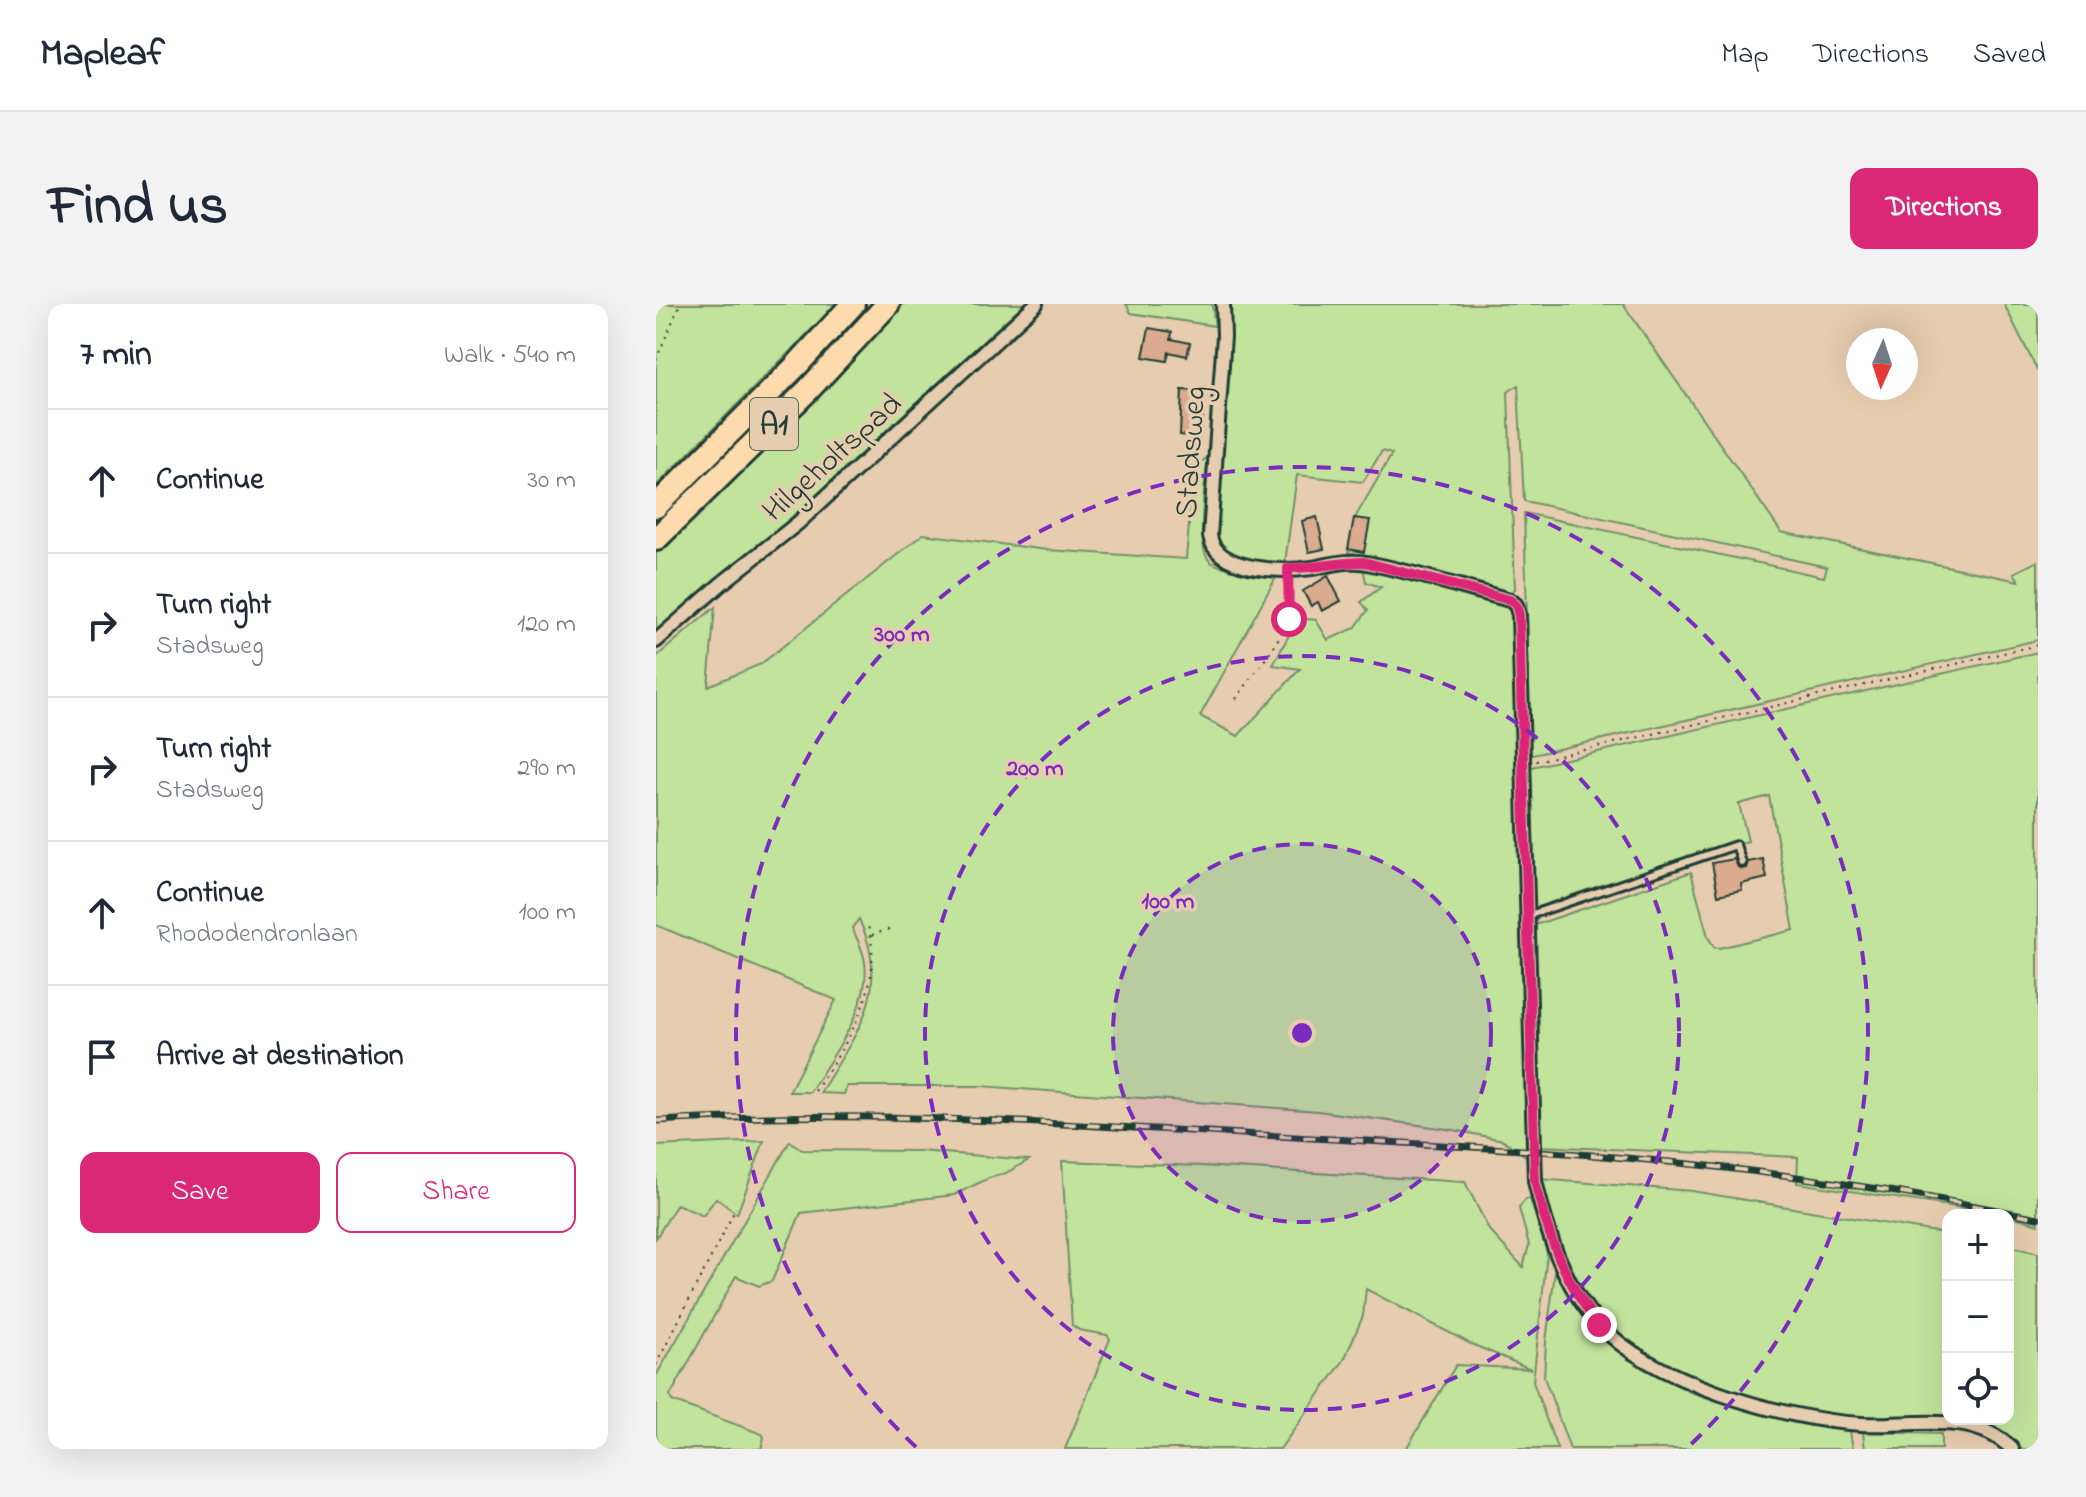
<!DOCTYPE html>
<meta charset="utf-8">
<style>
:root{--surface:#fff;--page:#f2f2f3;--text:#1f2937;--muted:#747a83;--line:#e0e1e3;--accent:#db2777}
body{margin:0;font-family:"Indie Flower",sans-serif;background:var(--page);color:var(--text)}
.controls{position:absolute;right:24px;bottom:24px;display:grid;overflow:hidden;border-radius:16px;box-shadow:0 8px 32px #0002}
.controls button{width:72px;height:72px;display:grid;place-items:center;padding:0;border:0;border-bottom:2px solid var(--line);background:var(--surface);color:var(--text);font:40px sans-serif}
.compass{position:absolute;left:1190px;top:24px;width:72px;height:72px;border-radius:50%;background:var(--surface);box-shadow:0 8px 32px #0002;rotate:183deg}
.stop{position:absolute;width:24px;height:24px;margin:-18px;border:6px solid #db2777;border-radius:50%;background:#fff}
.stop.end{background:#db2777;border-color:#fff;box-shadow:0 2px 8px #0008}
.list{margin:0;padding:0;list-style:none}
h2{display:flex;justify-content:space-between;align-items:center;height:104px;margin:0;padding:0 32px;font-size:34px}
h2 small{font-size:26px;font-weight:400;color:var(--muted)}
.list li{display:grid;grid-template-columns:52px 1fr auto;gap:24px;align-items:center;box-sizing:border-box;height:144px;padding:0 32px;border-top:2px solid var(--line)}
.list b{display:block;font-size:30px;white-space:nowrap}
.list p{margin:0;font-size:26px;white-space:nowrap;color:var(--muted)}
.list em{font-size:26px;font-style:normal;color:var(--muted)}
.actions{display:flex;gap:16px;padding:24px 32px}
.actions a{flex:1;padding:18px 0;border:2px solid var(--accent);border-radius:16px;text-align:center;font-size:28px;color:var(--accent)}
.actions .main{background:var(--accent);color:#fff}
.icon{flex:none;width:44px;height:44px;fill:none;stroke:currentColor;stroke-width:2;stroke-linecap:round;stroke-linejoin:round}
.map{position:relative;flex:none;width:1382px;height:1145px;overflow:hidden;border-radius:16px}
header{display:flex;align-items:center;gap:48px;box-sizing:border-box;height:112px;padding:0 40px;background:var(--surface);border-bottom:2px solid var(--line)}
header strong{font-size:38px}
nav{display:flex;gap:44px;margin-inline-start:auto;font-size:28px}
.intro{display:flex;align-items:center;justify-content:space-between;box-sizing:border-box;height:192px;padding:0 48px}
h1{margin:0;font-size:56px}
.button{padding:20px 36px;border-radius:16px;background:var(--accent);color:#fff;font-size:28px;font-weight:700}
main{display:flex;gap:48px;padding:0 48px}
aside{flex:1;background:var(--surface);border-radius:16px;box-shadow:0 8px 32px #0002}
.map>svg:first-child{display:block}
.green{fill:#c2e39c;stroke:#709068;stroke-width:2}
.building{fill:#dbab8f;stroke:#1f3d34;stroke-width:2}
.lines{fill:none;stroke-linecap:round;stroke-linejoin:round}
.service-casing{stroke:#1f3d34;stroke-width:12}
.minor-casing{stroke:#1f3d34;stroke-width:18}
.motorway-casing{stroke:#1f3d34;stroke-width:28}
.path{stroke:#1f3d34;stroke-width:2;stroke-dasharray:2 6;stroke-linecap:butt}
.service{stroke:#e7cdaf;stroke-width:6}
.minor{stroke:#e7cdaf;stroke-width:12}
.motorway{stroke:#fedbac;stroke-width:22}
.rail-casing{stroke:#1f3d34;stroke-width:7}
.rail{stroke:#e7cdaf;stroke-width:4;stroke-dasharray:12;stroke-linecap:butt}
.route{stroke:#db2777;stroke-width:10}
.ring{fill:none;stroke:#7b2cbf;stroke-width:4;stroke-dasharray:14 10}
.labels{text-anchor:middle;stroke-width:7;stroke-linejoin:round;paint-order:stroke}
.shield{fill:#e7cdaf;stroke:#5b6859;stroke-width:2}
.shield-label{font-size:30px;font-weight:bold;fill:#1f3d34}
.street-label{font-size:32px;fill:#1f3d34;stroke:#e7cdaf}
.centre{fill:#7b2cbf;stroke:#e7cdaf;stroke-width:4}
.ring-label{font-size:24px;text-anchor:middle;font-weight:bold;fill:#7b2cbf;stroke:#e7cdaf;stroke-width:7;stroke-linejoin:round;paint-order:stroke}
</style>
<header>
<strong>Mapleaf</strong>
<nav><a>Map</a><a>Directions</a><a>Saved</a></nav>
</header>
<div class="intro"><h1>Find us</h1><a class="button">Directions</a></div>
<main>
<aside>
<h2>7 min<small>Walk · 540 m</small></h2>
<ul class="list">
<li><svg class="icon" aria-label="ahead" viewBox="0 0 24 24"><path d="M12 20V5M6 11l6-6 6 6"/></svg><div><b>Continue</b></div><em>30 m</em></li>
<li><svg class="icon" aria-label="right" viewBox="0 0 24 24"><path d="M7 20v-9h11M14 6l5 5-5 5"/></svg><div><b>Turn right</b><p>Stadsweg</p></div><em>120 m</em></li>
<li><svg class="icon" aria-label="right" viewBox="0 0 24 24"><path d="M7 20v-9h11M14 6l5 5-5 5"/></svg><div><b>Turn right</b><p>Stadsweg</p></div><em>290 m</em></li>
<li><svg class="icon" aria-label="ahead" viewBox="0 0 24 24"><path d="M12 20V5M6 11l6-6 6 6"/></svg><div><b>Continue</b><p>Rhododendronlaan</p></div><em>100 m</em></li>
<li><svg class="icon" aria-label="arrive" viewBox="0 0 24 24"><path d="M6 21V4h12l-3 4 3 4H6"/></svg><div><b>Arrive at destination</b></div></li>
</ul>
<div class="actions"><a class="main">Save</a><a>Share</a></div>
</aside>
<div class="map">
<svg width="1382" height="1145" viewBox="0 0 1382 1145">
<rect width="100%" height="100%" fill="#e7cdaf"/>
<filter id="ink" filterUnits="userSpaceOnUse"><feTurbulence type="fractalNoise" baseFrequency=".0125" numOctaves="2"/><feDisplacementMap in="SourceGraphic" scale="16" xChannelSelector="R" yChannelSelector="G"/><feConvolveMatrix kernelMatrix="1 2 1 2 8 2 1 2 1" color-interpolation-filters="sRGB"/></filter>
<g filter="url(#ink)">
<g class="green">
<path d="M 0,0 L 181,0 L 0,182 Z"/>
<path d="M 245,0 L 368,0 L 146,204 L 0,332 L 0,247 C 85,167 166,85 245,0 Z"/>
<path d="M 470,0 L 556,0 L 559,22 L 475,9 Z"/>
<path d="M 573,0 L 967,0 L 1125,228 L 1363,277 L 1358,269 L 1382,257 L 1382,336 L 872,452 L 874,414 L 868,209 L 1168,273 L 1171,263 L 868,197 L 862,81 L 852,88 L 859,285 L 853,290 L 692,248 L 700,212 L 736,150 L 726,147 L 707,178 L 641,171 L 629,259 L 574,253 L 558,236 L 574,25 Z"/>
<path d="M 1348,0 L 1382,0 L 1382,68 Z"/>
<path d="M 552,153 C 550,174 538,246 555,258 C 567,267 607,267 623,268 L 544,412 L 582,432 L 644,365 L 617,361 L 642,314 L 660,316 L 672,336 L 699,324 L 712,306 L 705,298 L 725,283 L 710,278 L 707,264 L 856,303 L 871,853 L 847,836 L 798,826 L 662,807 L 325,782 L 191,782 L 188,790 L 164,789 C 201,728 237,687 203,615 L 196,624 C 201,635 208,647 209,659 C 215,702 176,753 154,788 L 133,788 L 180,696 L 0,621 L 0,353 L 59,303 L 52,382 L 105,360 L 267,230 L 391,246 L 530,255 L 538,163 Z"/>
<path d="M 1382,348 L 1382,920 L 1352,911 L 1141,879 L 1142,853 L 881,842 L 876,622 L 1035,568 L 1052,633 L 1058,643 L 1063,644 L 1138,626 L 1113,492 L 1083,500 L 1092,537 L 1011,561 L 876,609 L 871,464 Z"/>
<path d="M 108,837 L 81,910 L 60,894 L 47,912 L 21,900 L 0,934 L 0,842 Z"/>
<path d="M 134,837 L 146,846 L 263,847 L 373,856 L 348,870 L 333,874 L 298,891 L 145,909 L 116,977 L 103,982 L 80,972 L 14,1092 L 16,1097 L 106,1130 L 108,1133 L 105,1145 L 3,1145 L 0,1130 L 0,1072 Z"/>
<path d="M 406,857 L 545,862 L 809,878 L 833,926 L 867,963 L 873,941 L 863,904 L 870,895 L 874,895 L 891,949 L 877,1078 L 901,1145 L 750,1145 L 800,1061 L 875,1065 L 813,1039 L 710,985 L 707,1012 L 688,1056 L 624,1145 L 409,1145 L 454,1035 L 451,1031 L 423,1026 L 416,1021 Z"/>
<path d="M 882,875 L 1036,887 L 1292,930 L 1292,1115 L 1352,1115 L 1352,942 L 1382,949 L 1382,1145 L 1360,1145 L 1319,1124 L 1188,1116 L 1121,1104 L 1027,1075 L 960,1030 L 929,993 L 914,970 L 899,940 Z"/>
<path d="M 899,968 L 914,993 L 939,1020 L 981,1057 L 1034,1088 L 1103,1110 L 1194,1127 L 1197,1145 L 914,1145 L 888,1073 L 890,1037 Z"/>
<path d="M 1207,1128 L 1285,1130 L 1285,1145 L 1209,1145 Z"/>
</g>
<g class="building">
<path d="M 493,24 L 516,28 L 515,35 L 534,39 L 531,52 L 513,48 L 511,57 L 487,53 Z"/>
<path d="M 526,86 L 550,88 L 544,133 L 524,131 Z"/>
<path d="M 661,213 L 668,245 L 653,248 L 646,217 Z"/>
<path d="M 698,214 L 714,216 L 708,248 L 692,245 Z"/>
<path d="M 672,272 L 685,297 L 666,307 L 662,298 L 655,302 L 647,287 Z"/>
<path d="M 1078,555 L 1082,563 L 1086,565 L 1090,564 L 1092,558 L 1107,555 L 1111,574 L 1085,580 L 1086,586 L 1062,591 L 1056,559 Z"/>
</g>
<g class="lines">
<defs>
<path id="service" d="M 871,612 L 1080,541 L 1086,559"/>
<g id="minor">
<path d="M 567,0 L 568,32 L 554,232 C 560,268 627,268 656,264 C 674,261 692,255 711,259 C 759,268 807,284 854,296 L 860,301 L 863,311 L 879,877 C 891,928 907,981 943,1020 C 994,1077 1129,1116 1205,1120 C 1254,1123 1316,1105 1356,1145"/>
<path d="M 0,337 L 65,280 L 142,219 L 380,0"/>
</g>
<g id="motorway">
<path d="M 0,202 L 140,62 L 197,0"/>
<path d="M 0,235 L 152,86 L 232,0"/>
</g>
</defs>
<use href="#service" class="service-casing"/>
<use href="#minor" class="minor-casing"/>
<use href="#motorway" class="motorway-casing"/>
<g class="path">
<path d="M 0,56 L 24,0"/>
<path d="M 580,395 L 616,346 L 633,315 L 633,277"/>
<path d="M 880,457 L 1382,341"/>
<path d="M 216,631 L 236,624"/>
<path d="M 159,787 C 191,739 231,680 211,619"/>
<path d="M 0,1061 L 80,904"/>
</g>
<use href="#service" class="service"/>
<use href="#minor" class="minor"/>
<use href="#motorway" class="motorway"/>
<defs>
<path id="rail" d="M 0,817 C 202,805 405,820 606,831 C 738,839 871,844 1003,857 C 1130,869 1257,889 1382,914"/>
</defs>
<use href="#rail" class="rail-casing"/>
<use href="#rail" class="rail"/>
</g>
</g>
<g class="lines" filter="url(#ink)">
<path class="route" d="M 633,315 L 632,264 C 658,265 682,258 708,258 L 854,296 L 860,301 L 863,311 L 879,877 C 891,930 909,979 943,1021"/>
</g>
<circle cx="646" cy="729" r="189" fill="#7b2cbf" fill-opacity=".12"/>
<g class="ring">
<circle cx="646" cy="729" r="189"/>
<circle cx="646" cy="729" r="377"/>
<path d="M260 1143A566 566 0 1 1 1032 1143"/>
</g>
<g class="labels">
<rect class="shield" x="94" y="94" width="48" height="52" rx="6"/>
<g class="shield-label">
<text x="118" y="130">A1</text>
</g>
<g class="street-label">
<text transform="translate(533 148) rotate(-86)" y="11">Stadsweg</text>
<text transform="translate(175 152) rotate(-42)" y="11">Hilgeholtspad</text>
</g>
</g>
<circle cx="646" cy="729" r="12" class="centre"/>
<g class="ring-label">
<text x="246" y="337">300 m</text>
<text x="379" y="471">200 m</text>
<text x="512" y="604">100 m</text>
</g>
</svg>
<div class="controls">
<button>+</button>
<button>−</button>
<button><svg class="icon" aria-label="locate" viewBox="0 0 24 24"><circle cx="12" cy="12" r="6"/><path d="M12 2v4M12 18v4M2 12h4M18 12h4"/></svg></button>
</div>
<svg class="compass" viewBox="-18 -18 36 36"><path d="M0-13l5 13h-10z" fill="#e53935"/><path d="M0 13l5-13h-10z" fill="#747a83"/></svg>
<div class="stop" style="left:633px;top:315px"></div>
<div class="stop end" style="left:943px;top:1021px"></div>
</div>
</main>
